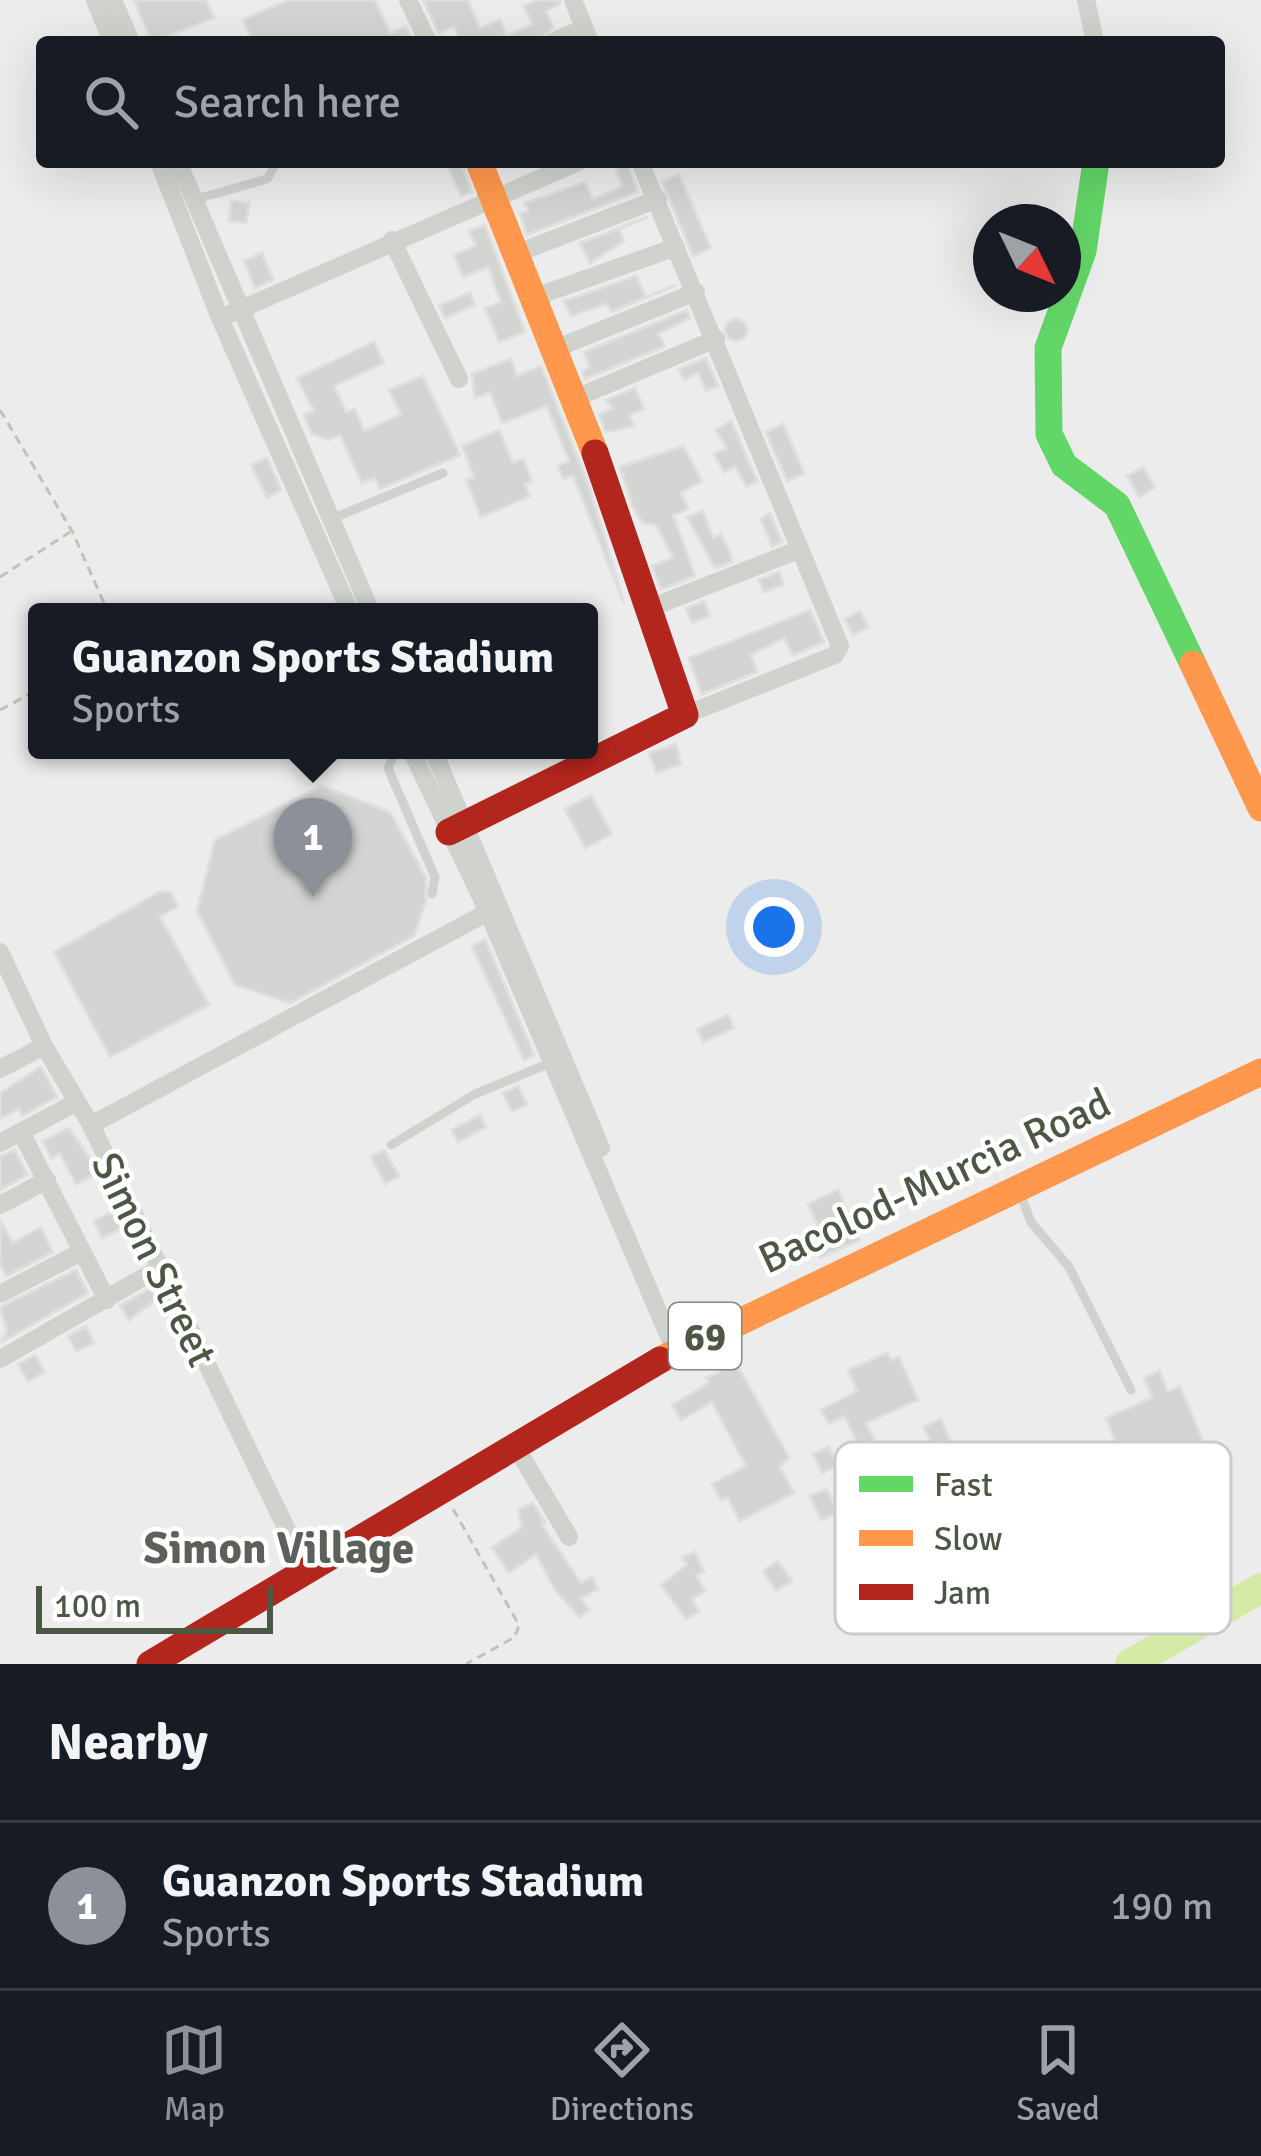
<!DOCTYPE html>
<style>
:root{--surface:#171b24;--page:#20242c;--text:#f1f3f6;--muted:#9ea1a6;--line:#363941;--accent:#8c9099}
body{margin:0;font-family:Signika,sans-serif;background:var(--page);color:var(--text)}
.compass{position:absolute;left:973px;top:204px;width:108px;height:108px;border-radius:50%;background:var(--surface);box-shadow:0 12px 48px #0002;rotate:133deg}
.scale{position:absolute;left:36px;bottom:30px;width:237px;box-sizing:border-box;padding-left:12px;border:6px solid #4c5844;border-top:0;font-size:33px;line-height:42px;white-space:nowrap;color:#4c5844;-webkit-text-stroke:9px #fff;paint-order:stroke}
.you{position:absolute;left:774px;top:927px;width:42px;height:42px;margin:-30px;border:9px solid #fff;border-radius:50%;background:#1a73e8;box-shadow:0 0 0 18px #1a73e833}
.badge{display:grid;place-items:center;width:78px;height:78px;border-radius:50%;background:var(--accent);color:#fff;font-size:39px;font-weight:700}
.pin{position:absolute;translate:-50% -99px;filter:drop-shadow(0 3px 6px #0008)}
.pin::after{content:'';position:absolute;top:63px;width:42px;height:36px;background:inherit;clip-path:polygon(0 0,100% 0,50% 100%)}
.popup{position:absolute;left:28px;top:603px;width:570px;height:156px;box-sizing:border-box;display:grid;place-content:center;border-radius:12px;background:var(--surface);filter:drop-shadow(0 3px 9px #0005);font-size:39px;white-space:nowrap;color:var(--muted)}
.popup b{font-size:45px;color:var(--text)}
.popup::after{content:'';position:absolute;left:50%;top:100%;margin-left:-24px;border:24px solid transparent;border-top-color:var(--surface)}
.list{margin:0;padding:0;list-style:none}
h2{display:flex;justify-content:space-between;align-items:center;height:156px;margin:0;padding:0 48px;font-size:51px}
h2 small{font-size:39px;font-weight:400;color:var(--muted)}
.list li{display:grid;grid-template-columns:78px 1fr auto;gap:36px;align-items:center;box-sizing:border-box;height:168px;padding:0 48px;border-top:3px solid var(--line)}
.list b{display:block;font-size:45px;white-space:nowrap}
.list p{margin:0;font-size:39px;white-space:nowrap;color:var(--muted)}
.list em{font-size:39px;font-style:normal;color:var(--muted)}
.icon{flex:none;width:66px;height:66px;fill:none;stroke:currentColor;stroke-width:2;stroke-linecap:round;stroke-linejoin:round}
.map{position:relative;flex:none;width:1261px;height:1664px;overflow:hidden}
.search{position:absolute;background:var(--surface);box-shadow:0 12px 48px #0002;left:36px;right:36px;top:36px;height:132px;display:flex;align-items:center;gap:30px;box-sizing:border-box;padding:0 42px;border-radius:12px;color:var(--muted);font-size:45px}
.sheet{height:324px;background:var(--surface)}
nav{display:flex;justify-content:space-around;align-items:center;box-sizing:border-box;height:168px;border-top:3px solid var(--line);background:var(--surface);font-size:33px;color:var(--muted)}
nav a{display:grid;justify-items:center;gap:6px}
nav .on{color:var(--accent)}
.map>svg:first-child{display:block}
.lines{fill:none;stroke-linecap:round;stroke-linejoin:round}
.river{stroke:#d4eaa5;stroke-width:30}
.building{fill:#d3d5d2;stroke:#dedfde;stroke-width:3}
.path{stroke:#c3c2b7;stroke-width:3;stroke-dasharray:9 6;stroke-linecap:butt}
.lane{stroke:#cfd2cd;stroke-width:9}
.street{stroke:#cfd2cd;stroke-width:18}
.fast{stroke:#63d668;stroke-width:27}
.slow{stroke:#ff974d;stroke-width:27}
.jam{stroke:#b3261e;stroke-width:27}
.labels{text-anchor:middle;stroke-width:9;stroke-linejoin:round;paint-order:stroke}
.shield{fill:#fff;stroke:#828a7c;stroke-width:3}
.shield-label{font-size:39px;font-weight:bold;fill:#4c5844}
.street-label{font-size:42px;fill:#4c5844;stroke:#fff}
.neighbourhood-label{font-size:45px;font-weight:bold;fill:#5b6058;stroke:#fff}
.key{fill:#fff;stroke:#c9cdc7;stroke-width:3}
.key-label{font-size:33px;fill:#4c5844}
</style>
<div class="map">
<svg width="1261" height="1664" viewBox="0 0 1261 1664">
<rect width="100%" height="100%" fill="#ececed"/>
<g class="lines">
<path class="river" d="M 1130,1664 L 1261,1588"/>
</g>
<g class="building">
<path d="M 134,0 L 206,0 L 214,18 L 152,42 Z"/>
<path d="M 288,0 L 375,0 L 390,33 L 406,27 L 413,42 L 253,42 L 243,20 Z"/>
<path d="M 423,0 L 468,0 L 480,28 L 500,20 L 506,36 L 532,24 L 524,6 L 537,0 L 560,0 L 560,4 L 546,11 L 553,27 L 539,42 L 460,42 L 454,26 L 439,33 Z"/>
<path d="M 446,162 L 461,162 L 472,192 L 461,196 Z"/>
<path d="M 614,162 L 627,162 L 638,192 L 527,235 L 520,214 L 528,211 L 525,203 L 585,182 L 593,199 L 622,187 Z"/>
<path d="M 679,175 L 711,248 L 693,256 L 662,181 Z"/>
<path d="M 232,201 L 249,203 L 246,223 L 229,221 Z"/>
<path d="M 648,217 L 619,229 L 624,241 L 590,263 L 580,243 Z"/>
<path d="M 485,225 L 525,332 L 499,342 L 485,308 L 501,302 L 488,267 L 463,277 L 454,255 L 476,246 L 469,231 Z"/>
<path d="M 262,253 L 273,280 L 255,288 L 244,261 Z"/>
<path d="M 636,276 L 646,297 L 676,285 L 611,312 L 607,304 L 571,316 L 564,301 Z"/>
<path d="M 470,293 L 475,305 L 445,318 L 439,305 Z"/>
<path d="M 687,310 L 690,318 L 658,334 L 665,346 L 585,379 L 582,371 L 590,367 L 584,352 Z"/>
<circle cx="736" cy="330" r="11"/>
<path d="M 374,342 L 384,363 L 334,386 L 346,412 L 355,409 L 364,431 L 401,414 L 389,390 L 423,376 L 460,455 L 380,489 L 375,478 L 362,483 L 340,435 L 329,440 L 312,434 L 304,415 L 314,411 L 297,378 Z"/>
<path d="M 706,358 L 718,386 L 706,391 L 698,372 L 685,380 L 678,369 Z"/>
<path d="M 511,359 L 517,376 L 541,366 L 589,486 L 624,603 L 573,476 L 563,479 L 558,466 L 569,461 L 547,406 L 502,423 L 490,392 L 475,398 L 472,374 Z"/>
<path d="M 635,388 L 644,409 L 629,415 L 634,426 L 606,432 L 599,415 L 613,408 L 606,400 Z"/>
<path d="M 731,421 L 757,481 L 747,487 L 735,467 L 724,472 L 714,454 L 727,448 L 716,430 Z"/>
<path d="M 783,424 L 804,473 L 787,481 L 766,432 Z"/>
<path d="M 499,430 L 513,463 L 523,459 L 532,481 L 525,484 L 530,496 L 481,517 L 466,480 L 474,477 L 462,446 Z"/>
<path d="M 683,446 L 702,481 L 681,493 L 688,509 L 673,515 L 695,576 L 661,589 L 652,566 L 673,558 L 657,526 L 642,522 L 633,507 L 620,467 Z"/>
<path d="M 267,458 L 281,490 L 267,498 L 251,465 Z"/>
<path d="M 1143,467 L 1155,487 L 1139,497 L 1127,476 Z"/>
<path d="M 703,511 L 713,538 L 721,534 L 729,550 L 732,562 L 715,568 L 687,517 Z"/>
<path d="M 770,513 L 782,542 L 772,546 L 761,519 Z"/>
<path d="M 779,572 L 784,584 L 764,592 L 759,580 Z"/>
<path d="M 704,601 L 710,616 L 692,623 L 686,608 Z"/>
<path d="M 810,610 L 824,642 L 793,655 L 784,638 L 751,655 L 757,672 L 702,694 L 689,658 Z"/>
<path d="M 860,611 L 868,627 L 853,635 L 845,619 Z"/>
<path d="M 676,744 L 681,764 L 657,773 L 649,753 Z"/>
<path d="M 322,786 L 390,812 L 426,878 L 426,900 L 414,936 L 290,1003 L 235,985 L 197,911 L 215,840 Z"/>
<path d="M 591,795 L 612,834 L 585,848 L 565,809 Z"/>
<path d="M 161,891 L 170,892 L 178,906 L 160,917 L 209,1005 L 110,1057 L 54,952 Z"/>
<path d="M 485,939 L 534,1055 L 524,1060 L 472,946 Z"/>
<path d="M 728,1015 L 734,1028 L 703,1042 L 697,1029 Z"/>
<path d="M 41,1067 L 57,1097 L 22,1116 L 19,1109 L 0,1119 L 0,1093 Z"/>
<path d="M 518,1086 L 527,1104 L 512,1112 L 503,1093 Z"/>
<path d="M 480,1115 L 486,1127 L 458,1142 L 452,1130 Z"/>
<path d="M 69,1128 L 99,1173 L 76,1184 L 60,1153 L 51,1158 L 43,1141 Z"/>
<path d="M 15,1150 L 27,1175 L 0,1190 L 0,1156 Z"/>
<path d="M 384,1150 L 399,1176 L 385,1184 L 371,1157 Z"/>
<path d="M 838,1190 L 860,1240 L 820,1258 L 813,1242 L 823,1237 L 808,1204 Z"/>
<path d="M 112,1212 L 121,1229 L 102,1238 L 94,1221 Z"/>
<path d="M 0,1220 L 13,1243 L 41,1227 L 53,1252 L 6,1276 L 0,1264 Z"/>
<path d="M 76,1270 L 88,1293 L 0,1343 L 7,1331 L 0,1307 Z"/>
<path d="M 151,1288 L 157,1299 L 129,1320 L 120,1306 Z"/>
<path d="M 86,1326 L 94,1343 L 76,1351 L 68,1336 Z"/>
<path d="M 723,1351 L 731,1354 L 789,1457 L 780,1467 L 794,1493 L 740,1521 L 727,1497 L 721,1500 L 712,1484 L 746,1466 L 712,1402 L 681,1420 L 672,1405 L 709,1383 L 706,1378 L 719,1372 L 712,1357 Z"/>
<path d="M 887,1353 L 891,1360 L 899,1357 L 918,1400 L 866,1423 L 908,1507 L 891,1515 L 845,1416 L 829,1424 L 821,1410 L 857,1391 L 848,1370 Z"/>
<path d="M 35,1355 L 45,1372 L 28,1382 L 18,1364 Z"/>
<path d="M 1159,1371 L 1168,1392 L 1180,1386 L 1216,1473 L 1141,1504 L 1106,1418 L 1152,1398 L 1144,1378 Z"/>
<path d="M 941,1419 L 952,1445 L 935,1453 L 924,1427 Z"/>
<path d="M 829,1447 L 838,1466 L 822,1473 L 813,1454 Z"/>
<path d="M 827,1489 L 838,1513 L 821,1520 L 810,1496 Z"/>
<path d="M 533,1503 L 545,1523 L 542,1525 L 581,1583 L 592,1577 L 598,1589 L 581,1598 L 589,1610 L 579,1617 L 555,1590 L 536,1554 L 509,1573 L 492,1548 L 522,1527 L 518,1510 Z"/>
<path d="M 695,1552 L 704,1572 L 696,1575 L 705,1591 L 692,1599 L 699,1612 L 686,1619 L 661,1585 L 687,1565 L 683,1557 Z"/>
<path d="M 895,1555 L 902,1584 L 891,1593 L 870,1566 L 883,1556 Z"/>
<path d="M 778,1561 L 792,1581 L 776,1591 L 763,1571 Z"/>
</g>
<g class="lines">
<g class="path">
<path d="M 0,410 L 72,531 L 108,612"/>
<path d="M 0,577 L 70,532"/>
<path d="M 0,710 L 37,690"/>
<path d="M 453,1509 L 519,1625 L 515,1637 L 466,1664"/>
</g>
<g class="lane">
<path d="M 193,200 L 267,179 L 277,162"/>
<path d="M 331,519 L 443,473"/>
<path d="M 396,750 L 388,768 L 435,877 L 432,894"/>
<path d="M 391,1145 L 475,1094 L 550,1063"/>
<path d="M 1019,1191 L 1031,1222 L 1069,1267 L 1131,1390"/>
</g>
<g class="street">
<path d="M 95,0 L 112,42"/>
<path d="M 113,0 L 131,42"/>
<path d="M 408,0 L 428,42"/>
<path d="M 573,0 L 590,42"/>
<path d="M 1086,0 L 1095,42"/>
<path d="M 552,42 L 584,28"/>
<path d="M 159,162 L 220,318 L 350,612"/>
<path d="M 178,162 L 371,612"/>
<path d="M 640,162 L 840,646 L 835,655 L 685,715"/>
<path d="M 392,240 L 459,379"/>
<path d="M 515,254 L 658,199"/>
<path d="M 532,298 L 676,247"/>
<path d="M 230,314 L 578,162"/>
<path d="M 552,350 L 696,292"/>
<path d="M 573,399 L 716,339"/>
<path d="M 645,610 L 798,550"/>
<path d="M 411,750 L 488,912 L 675,1351"/>
<path d="M 433,750 L 601,1148"/>
<path d="M 0,952 L 44,1046 L 91,1125 L 306,1569"/>
<path d="M 0,1069 L 44,1046"/>
<path d="M 91,1125 L 488,912"/>
<path d="M 21,1132 L 107,1300"/>
<path d="M 0,1143 L 75,1103"/>
<path d="M 0,1205 L 47,1180"/>
<path d="M 0,1294 L 81,1252"/>
<path d="M 0,1359 L 158,1269"/>
<path d="M 515,1445 L 569,1537"/>
</g>
<path class="fast" d="M 1096,162 L 1083,251 L 1048,348 L 1049,434 L 1064,465 L 1117,505 L 1193,664"/>
<g class="slow">
<path d="M 479,162 L 595,453"/>
<path d="M 1193,664 L 1261,808"/>
<path d="M 660,1360 L 1261,1072"/>
</g>
<g class="jam">
<path d="M 449,832 L 685,715 L 595,453"/>
<path d="M 150,1664 L 660,1360"/>
</g>
</g>
<g class="labels">
<rect class="shield" x="669" y="1303" width="72" height="66" rx="9"/>
<g class="shield-label">
<text x="705" y="1350">69</text>
</g>
<g class="street-label">
<text transform="translate(934 1180) rotate(-25)" y="15">Bacolod-Murcia Road</text>
<text transform="translate(155 1259) rotate(64)" y="15">Simon Street</text>
</g>
<g class="neighbourhood-label">
<text x="279" y="1563">Simon Village</text>
</g>
</g>
<rect x="835" y="1442" width="396" height="192" rx="18" class="key"/>
<rect x="859" y="1476" width="54" height="16" fill="#63d668"/>
<rect x="859" y="1530" width="54" height="16" fill="#ff974d"/>
<rect x="859" y="1584" width="54" height="16" fill="#b3261e"/>
<g class="key-label">
<text x="934" y="1496">Fast</text>
<text x="934" y="1550">Slow</text>
<text x="934" y="1604">Jam</text>
</g>
</svg>
<svg class="compass" viewBox="-18 -18 36 36"><path d="M0-13l5 13h-10z" fill="#e53935"/><path d="M0 13l5-13h-10z" fill="#9ea1a6"/></svg>
<div class="scale">100 m</div>
<div class="you"></div>
<div class="pin badge" style="left:313px;top:897px">1</div>
<div class="popup"><b>Guanzon Sports Stadium</b>Sports</div>
<div class="search"><svg class="icon" aria-label="search" viewBox="0 0 24 24"><circle cx="10" cy="10" r="6"/><path d="M15 15l6 6"/></svg>Search here</div>
</div>
<section class="sheet">
<h2>Nearby<small></small></h2>
<ul class="list">
<li><span class="badge">1</span><div><b>Guanzon Sports Stadium</b><p>Sports</p></div><em>190 m</em></li>
</ul>
</section>
<nav>
<a class="on"><svg class="icon" aria-label="map" viewBox="0 0 24 24"><path d="M3 6l6-2 6 2 6-2v14l-6 2-6-2-6 2zM9 4v14M15 6v14"/></svg>Map</a>
<a><svg class="icon" aria-label="directions" viewBox="0 0 24 24"><path d="M12 3l9 9-9 9-9-9zM9 14v-3h6M13 9l2 2-2 2"/></svg>Directions</a>
<a><svg class="icon" aria-label="saved" viewBox="0 0 24 24"><path d="M7 4h10v16l-5-4-5 4z"/></svg>Saved</a>
</nav>
